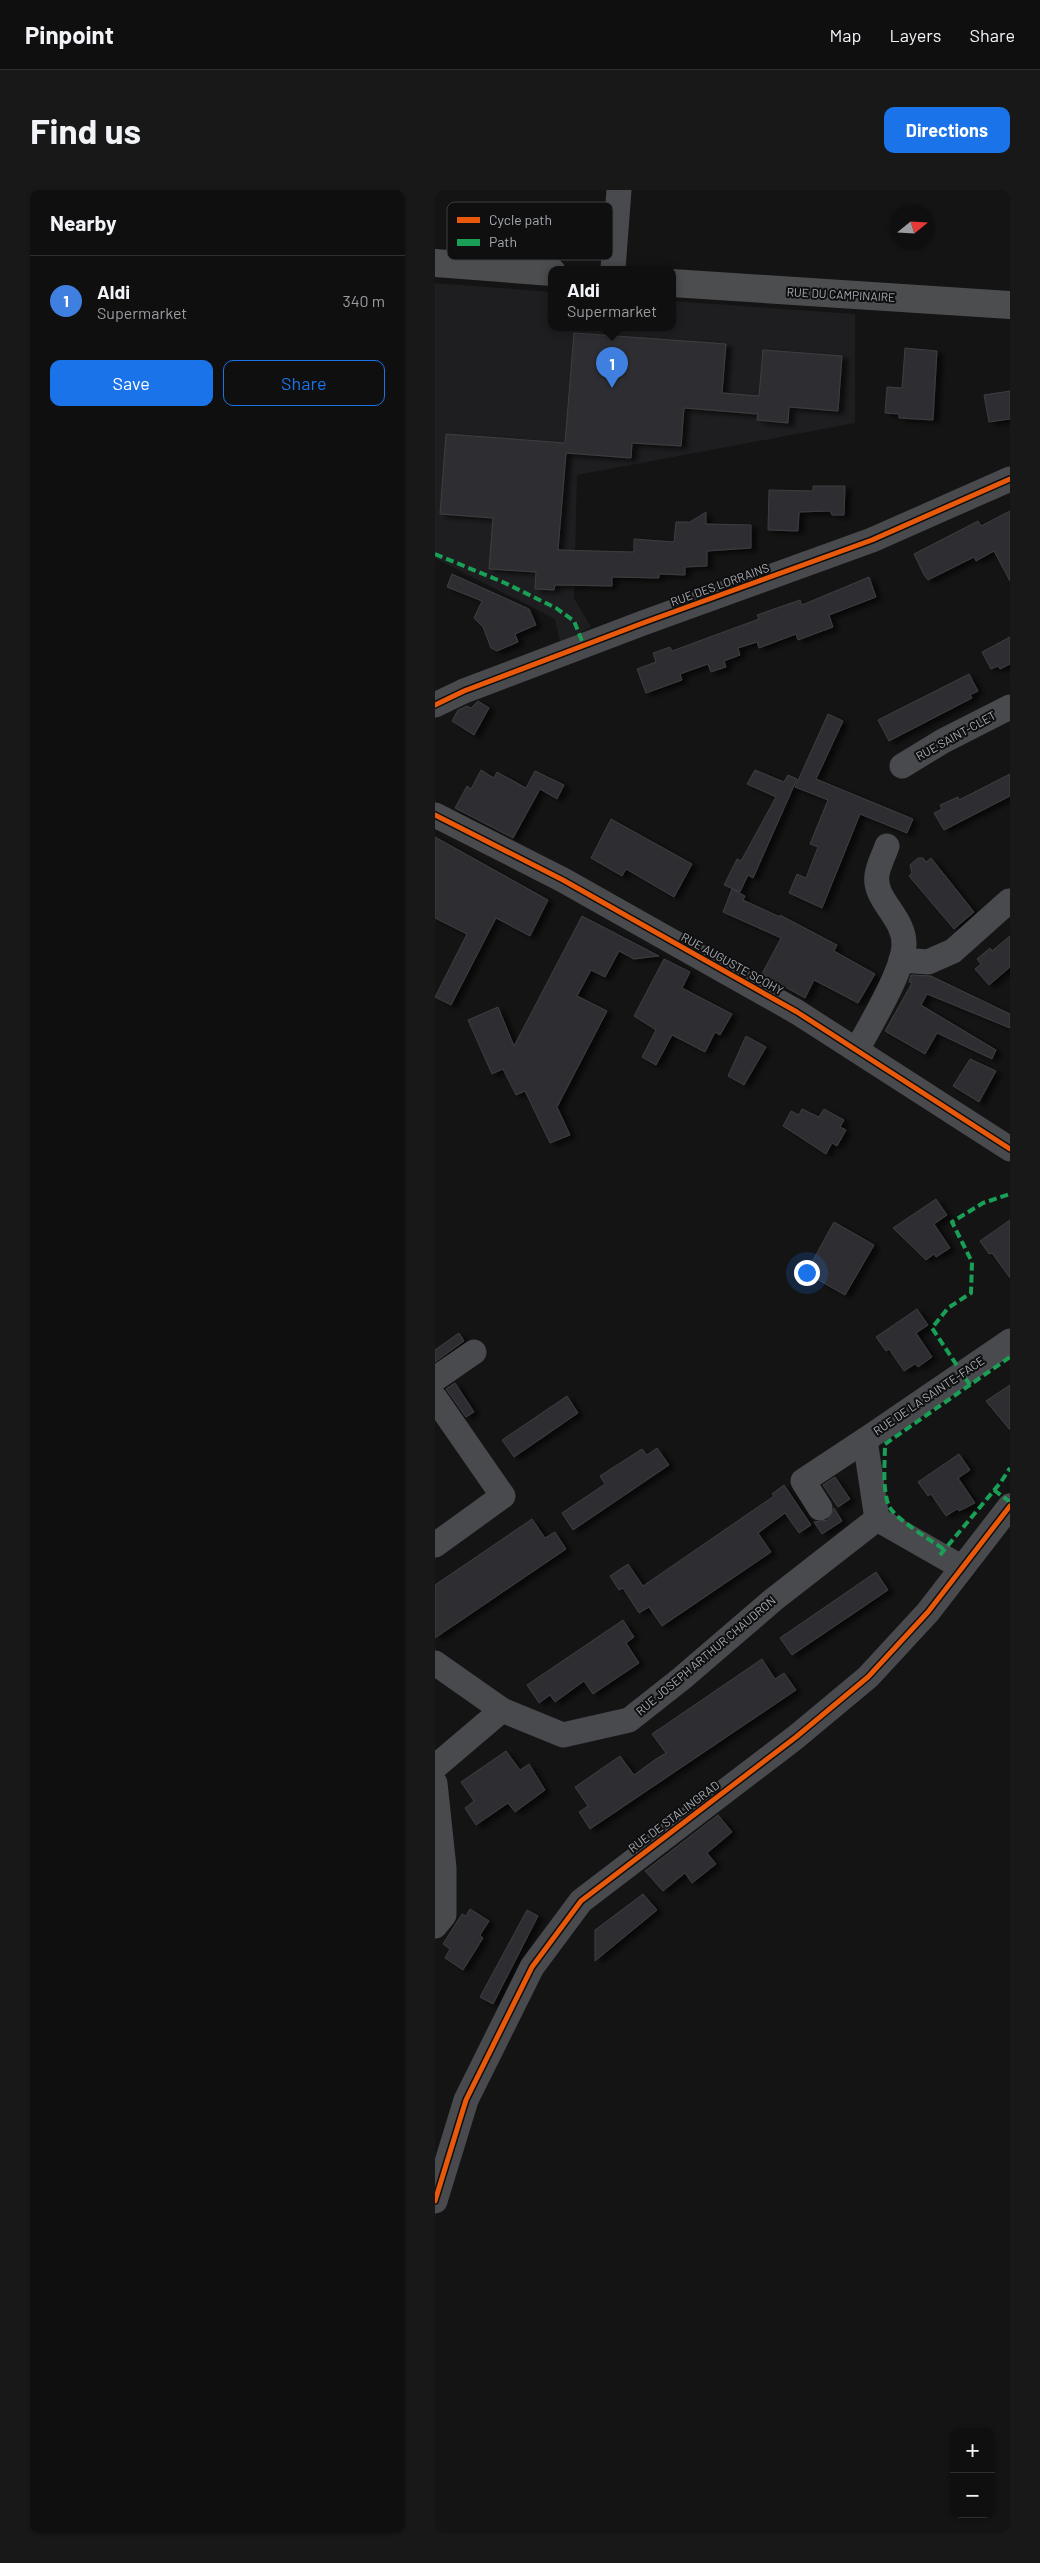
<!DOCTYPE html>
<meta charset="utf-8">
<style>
:root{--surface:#0f0f10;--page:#181819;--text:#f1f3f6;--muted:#9b9c9f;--line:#2f2f30;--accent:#1a73e8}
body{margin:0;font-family:Barlow,sans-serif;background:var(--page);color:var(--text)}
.controls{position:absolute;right:15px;bottom:15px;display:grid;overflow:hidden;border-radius:10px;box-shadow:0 1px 4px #0004}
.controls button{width:45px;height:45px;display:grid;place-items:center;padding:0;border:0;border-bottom:1px solid var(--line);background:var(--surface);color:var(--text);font:25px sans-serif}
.compass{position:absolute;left:455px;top:15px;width:45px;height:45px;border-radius:50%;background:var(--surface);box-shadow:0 1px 4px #0004;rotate:72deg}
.you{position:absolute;left:371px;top:1082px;width:18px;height:18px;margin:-12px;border:4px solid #fff;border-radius:50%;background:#1a73e8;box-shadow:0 0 0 8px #1a73e833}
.badge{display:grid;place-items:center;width:32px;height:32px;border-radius:50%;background:var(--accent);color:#fff;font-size:16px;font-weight:700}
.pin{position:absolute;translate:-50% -41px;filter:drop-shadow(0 1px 2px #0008)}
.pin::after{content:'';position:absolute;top:26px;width:18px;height:15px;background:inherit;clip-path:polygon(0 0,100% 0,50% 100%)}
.popup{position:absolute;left:113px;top:76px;width:128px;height:65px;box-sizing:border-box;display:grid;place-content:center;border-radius:10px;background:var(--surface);filter:drop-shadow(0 1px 4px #0005);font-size:16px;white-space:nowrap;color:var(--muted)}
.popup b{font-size:19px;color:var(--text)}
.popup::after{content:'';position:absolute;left:50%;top:100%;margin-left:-10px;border:10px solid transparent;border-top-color:var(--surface)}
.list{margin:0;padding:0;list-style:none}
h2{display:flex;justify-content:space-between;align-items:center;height:65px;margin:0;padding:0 20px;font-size:21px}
h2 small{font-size:16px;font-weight:400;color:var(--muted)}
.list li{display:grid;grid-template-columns:32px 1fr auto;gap:15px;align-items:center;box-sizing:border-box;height:90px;padding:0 20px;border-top:1px solid var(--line)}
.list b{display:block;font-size:19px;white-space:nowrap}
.list p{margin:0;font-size:16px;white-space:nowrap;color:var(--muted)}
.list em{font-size:16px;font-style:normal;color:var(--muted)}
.actions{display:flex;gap:10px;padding:15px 20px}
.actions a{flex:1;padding:11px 0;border:1px solid var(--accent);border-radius:10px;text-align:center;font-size:18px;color:var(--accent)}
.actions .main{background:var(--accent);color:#fff}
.map{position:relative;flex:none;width:575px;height:2343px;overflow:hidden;border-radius:10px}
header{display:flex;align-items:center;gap:30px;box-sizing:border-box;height:70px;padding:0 25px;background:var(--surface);border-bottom:1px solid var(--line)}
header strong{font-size:24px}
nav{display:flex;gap:28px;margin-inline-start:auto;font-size:18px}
.intro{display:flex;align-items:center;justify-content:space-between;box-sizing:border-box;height:120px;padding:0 30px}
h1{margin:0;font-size:35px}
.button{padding:12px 22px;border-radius:10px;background:var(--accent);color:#fff;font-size:18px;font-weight:700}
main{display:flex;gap:30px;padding:0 30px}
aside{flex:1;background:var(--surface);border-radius:10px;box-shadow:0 1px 4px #0004}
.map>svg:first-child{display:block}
.built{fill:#1e1e20}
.building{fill:#2f2f30;stroke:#3d3e41;filter:url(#shadow)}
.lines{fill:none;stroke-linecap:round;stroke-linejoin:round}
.minor{stroke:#494a4d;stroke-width:25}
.major{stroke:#4b4d4f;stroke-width:28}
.quiet{stroke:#1a9f57;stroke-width:4;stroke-dasharray:8 4;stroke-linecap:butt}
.cycleway-casing{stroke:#0f0f10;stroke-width:8}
.cycleway{stroke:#e8590c;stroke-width:5}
.labels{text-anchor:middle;stroke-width:4;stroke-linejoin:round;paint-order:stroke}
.street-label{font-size:12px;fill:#a7acb4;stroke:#0f0f10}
.key{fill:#0f0f10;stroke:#3d3e41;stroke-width:1}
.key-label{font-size:14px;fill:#a7acb4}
</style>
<header>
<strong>Pinpoint</strong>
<nav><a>Map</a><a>Layers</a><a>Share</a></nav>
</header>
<div class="intro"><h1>Find us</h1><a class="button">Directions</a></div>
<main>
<aside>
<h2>Nearby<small></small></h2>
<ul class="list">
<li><span class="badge" style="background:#3f7fe0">1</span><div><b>Aldi</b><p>Supermarket</p></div><em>340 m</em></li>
</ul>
<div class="actions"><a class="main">Save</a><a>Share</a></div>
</aside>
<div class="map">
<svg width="575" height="2343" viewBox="0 0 575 2343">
<defs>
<filter id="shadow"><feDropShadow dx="5.5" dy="3" stdDeviation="2.5" flood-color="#0009"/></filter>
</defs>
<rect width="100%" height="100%" fill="#141415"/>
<path class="built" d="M 0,93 L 117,102 L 117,137 L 237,137 L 237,111 L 420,124 L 420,233 L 142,285 L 139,408 L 156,437 L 125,452 L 120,429 L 0,368 Z"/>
<g class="building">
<path d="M 139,143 L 291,154 L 287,203 L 324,206 L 328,160 L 407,166 L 403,221 L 354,217 L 353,233 L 322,230 L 323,224 L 249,218 L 246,256 L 197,253 L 196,268 L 131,263 L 123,360 L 199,362 L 199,349 L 239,352 L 241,332 L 255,332 L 271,322 L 271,334 L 316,335 L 316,358 L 272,361 L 272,376 L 250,377 L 250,385 L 224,384 L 224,388 L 177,387 L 177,396 L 120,395 L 119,400 L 100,399 L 101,382 L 54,379 L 58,328 L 5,324 L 11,244 L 130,253 Z"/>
<path d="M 470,158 L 502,161 L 498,230 L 464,228 L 464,224 L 450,223 L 452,197 L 467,198 Z"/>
<path d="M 575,201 L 575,229 L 554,232 L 549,205 Z"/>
<path d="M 378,296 L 410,296 L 409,325 L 397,325 L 395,321 L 364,322 L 363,341 L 333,340 L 334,300 L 378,301 Z"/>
<path d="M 575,321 L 575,391 L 559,361 L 541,371 L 539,367 L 493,390 L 489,385 L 479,364 L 543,331 L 546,336 Z"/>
<path d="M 17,384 L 94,419 L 101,435 L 80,444 L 83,452 L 62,461 L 56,458 L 48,437 L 39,428 L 47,411 L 12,397 Z"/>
<path d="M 434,387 L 441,407 L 394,425 L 398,437 L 363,450 L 361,444 L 324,458 L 322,452 L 303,458 L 305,465 L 289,471 L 291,477 L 276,482 L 273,474 L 245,484 L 247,490 L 211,503 L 202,479 L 221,472 L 218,463 L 235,457 L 237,461 L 324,429 L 322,425 L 365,410 L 367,415 Z"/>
<path d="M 575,447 L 575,474 L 565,479 L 563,476 L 556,479 L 547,462 Z"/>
<path d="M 534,484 L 543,501 L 535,505 L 537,508 L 454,551 L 443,530 Z"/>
<path d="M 43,511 L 54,518 L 39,545 L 17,531 L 23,520 L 32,516 L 36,518 Z"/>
<path d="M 393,524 L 408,531 L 381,589 L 478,629 L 472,643 L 425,624 L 387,718 L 354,703 L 362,684 L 371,688 L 383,657 L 375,654 L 393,610 L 360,597 Z"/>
<path d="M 46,580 L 59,588 L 62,582 L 91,598 L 100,581 L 129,595 L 122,609 L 105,599 L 78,648 L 20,618 L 32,596 L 36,599 Z"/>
<path d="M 320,580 L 349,592 L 353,585 L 362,589 L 318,688 L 313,685 L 305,702 L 289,695 L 302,669 L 306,671 L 341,607 L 312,594 Z"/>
<path d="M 575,584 L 575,606 L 509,640 L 499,623 L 507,619 L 505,615 L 523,607 L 524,610 Z"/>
<path d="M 176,629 L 257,674 L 239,707 L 191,679 L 187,686 L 156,668 Z"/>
<path d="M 0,647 L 113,710 L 95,746 L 61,728 L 16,815 L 0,807 L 32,744 L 0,728 Z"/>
<path d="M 483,668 L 488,668 L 491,672 L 496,668 L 539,722 L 519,739 L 474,686 L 477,683 L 475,675 Z"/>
<path d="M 297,699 L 310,706 L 308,710 L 345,727 L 345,725 L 402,755 L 399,761 L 440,784 L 423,813 L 379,790 L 370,808 L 327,784 L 346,748 L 288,722 Z"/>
<path d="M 147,726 L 224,766 L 199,769 L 184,761 L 170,787 L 156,780 L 142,806 L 172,821 L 122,917 L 135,945 L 115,953 L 90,901 L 81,905 L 68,879 L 57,884 L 33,830 L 63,817 L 79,856 Z"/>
<path d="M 575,746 L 575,777 L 554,795 L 540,779 L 546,774 L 542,769 L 555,758 L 557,761 Z"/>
<path d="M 229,769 L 255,782 L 247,798 L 297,824 L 285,845 L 280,842 L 270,862 L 237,845 L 221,875 L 207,867 L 221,840 L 199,826 Z"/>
<path d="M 476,785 L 496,786 L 575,824 L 575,838 L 492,804 L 486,815 L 561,860 L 557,869 L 502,843 L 490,864 L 450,841 L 477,793 L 474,792 Z"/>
<path d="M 311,846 L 331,857 L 309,895 L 293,886 Z"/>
<path d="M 535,869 L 561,881 L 544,912 L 518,896 Z"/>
<path d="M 367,919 L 384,927 L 389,919 L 409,930 L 405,937 L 411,940 L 402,956 L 397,953 L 391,964 L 348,936 L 356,921 L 364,925 Z"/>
<path d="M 501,1009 L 512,1025 L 499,1034 L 515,1058 L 501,1067 L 499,1064 L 491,1070 L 458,1038 Z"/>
<path d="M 575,1030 L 575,1088 L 557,1063 L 554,1064 L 545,1051 Z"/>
<path d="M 399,1032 L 439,1055 L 410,1105 L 371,1083 Z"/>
<path d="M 482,1119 L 493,1135 L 481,1143 L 497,1167 L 483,1177 L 480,1174 L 469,1181 L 454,1159 L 451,1161 L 441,1147 Z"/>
<path d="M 24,1143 L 29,1151 L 0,1172 L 0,1160 Z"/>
<path d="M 20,1193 L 39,1222 L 31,1227 L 11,1199 Z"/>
<path d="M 575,1195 L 575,1240 L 551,1211 Z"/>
<path d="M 132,1206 L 143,1223 L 79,1267 L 67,1250 Z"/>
<path d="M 222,1258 L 234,1275 L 138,1340 L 127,1323 L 170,1294 L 165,1286 L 207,1259 L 212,1265 Z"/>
<path d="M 524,1264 L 535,1280 L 523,1288 L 540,1313 L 524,1321 L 522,1319 L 511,1326 L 496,1304 L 493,1306 L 483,1292 Z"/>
<path d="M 400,1287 L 415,1309 L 403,1317 L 388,1295 Z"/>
<path d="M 349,1295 L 376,1335 L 364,1343 L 350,1323 L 323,1343 L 336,1362 L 227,1436 L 214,1417 L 204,1423 L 188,1398 L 184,1400 L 175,1386 L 193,1374 L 208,1396 L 339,1306 L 337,1304 Z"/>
<path d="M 399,1318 L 407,1331 L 387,1344 L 379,1332 L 393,1330 Z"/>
<path d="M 97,1329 L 110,1348 L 120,1342 L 131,1359 L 0,1448 L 0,1395 Z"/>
<path d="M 441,1382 L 453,1400 L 357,1465 L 345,1448 Z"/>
<path d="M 188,1430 L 199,1447 L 191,1453 L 204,1473 L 158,1504 L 149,1491 L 120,1512 L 115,1505 L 104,1513 L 92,1495 Z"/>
<path d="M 327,1469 L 340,1489 L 349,1483 L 361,1500 L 155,1639 L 144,1622 L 153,1616 L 140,1597 L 185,1566 L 199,1585 L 221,1569 L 231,1563 L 217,1544 Z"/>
<path d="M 71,1561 L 85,1580 L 94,1574 L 110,1600 L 80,1622 L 73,1613 L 41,1635 L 30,1618 L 39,1611 L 26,1592 Z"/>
<path d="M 283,1625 L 297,1642 L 272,1663 L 281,1674 L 257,1693 L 250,1683 L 228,1701 L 210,1681 Z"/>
<path d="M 208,1704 L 222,1720 L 160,1771 L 160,1740 Z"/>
<path d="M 35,1719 L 54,1731 L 45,1745 L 48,1748 L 28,1780 L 10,1768 L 15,1759 L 8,1754 L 27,1724 L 31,1726 Z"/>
<path d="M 92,1720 L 103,1726 L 58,1814 L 45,1807 Z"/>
</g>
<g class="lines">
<g class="minor">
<path d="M 178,79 L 184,0"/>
<path d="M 0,515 L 29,501 L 208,433 L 437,350 L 575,289"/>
<path d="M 467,576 L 508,551 L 575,517"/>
<path d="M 0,625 L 128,690 L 362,822 L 575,959"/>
<path d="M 466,770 L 493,772 L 518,761 L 574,711"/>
<path d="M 422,860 C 435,835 468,782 469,755 C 470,727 438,710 442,685 C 443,676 449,665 452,656"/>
<path d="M 0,1189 L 39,1162"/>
<path d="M 0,1208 L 68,1306 L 0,1355"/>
<path d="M 385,1318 L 368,1291 L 430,1250"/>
<path d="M 442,1329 L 430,1250 L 575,1151"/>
<path d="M 0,1473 L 67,1520 L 128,1545 L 194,1530 L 246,1489 L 338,1410 L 442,1329 L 526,1377"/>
<path d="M 0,1577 L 67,1520"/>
<path d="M 0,1593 L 9,1678 L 9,1725 L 0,1736"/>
<path d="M 0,2011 L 31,1910 L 97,1777 L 146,1711 L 361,1547 L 433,1487 L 493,1422 L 575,1316"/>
</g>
<g class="major">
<path d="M 0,73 L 117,82"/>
<path d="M 237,93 L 575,115"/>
</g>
<g class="quiet">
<path d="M 0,364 L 70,393 L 121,418 L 139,431 L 149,456"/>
<path d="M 535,1195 L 497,1138 L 513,1118 L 536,1103 L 537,1072 L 517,1032 L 548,1013 L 575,1004"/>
<path d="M 559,1300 L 575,1312"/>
<path d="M 508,1359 C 496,1350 460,1329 454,1316 C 447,1300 450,1271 450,1254 L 575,1167"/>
<path d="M 505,1365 L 566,1292 L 575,1278"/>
</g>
<defs>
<g id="cycleway">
<path d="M 0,515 L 29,501 L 208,433 L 437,350 L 575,289"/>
<path d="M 0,625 L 128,690 L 362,822 L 575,959"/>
<path d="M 0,2011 L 31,1910 L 97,1777 L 146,1711 L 361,1547 L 433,1487 L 493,1422 L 575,1316"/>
</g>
</defs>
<use href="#cycleway" class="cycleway-casing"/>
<use href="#cycleway" class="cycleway"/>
</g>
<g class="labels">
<g class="street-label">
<text transform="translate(406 105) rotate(3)" y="4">RUE DU CAMPINAIRE</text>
<text transform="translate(285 395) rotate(-20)" y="4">RUE DES LORRAINS</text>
<text transform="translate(521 546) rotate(-29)" y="4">RUE SAINT-CLET</text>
<text transform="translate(297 774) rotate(29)" y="4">RUE AUGUSTE SCOHY</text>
<text transform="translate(494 1206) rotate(-34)" y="4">RUE DE LA SAINTE-FACE</text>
<text transform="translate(271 1466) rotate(-40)" y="4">RUE JOSEPH ARTHUR CHAUDRON</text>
<text transform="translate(239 1627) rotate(-37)" y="4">RUE DE STALINGRAD</text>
</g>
</g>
<rect x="12" y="12" width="166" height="58" rx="8" class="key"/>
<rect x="22" y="27" width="23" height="6" fill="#e8590c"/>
<rect x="22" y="49" width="23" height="7" fill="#1a9f57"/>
<g class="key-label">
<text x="54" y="35">Cycle path</text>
<text x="54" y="57">Path</text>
</g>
</svg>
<div class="controls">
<button>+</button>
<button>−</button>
</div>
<svg class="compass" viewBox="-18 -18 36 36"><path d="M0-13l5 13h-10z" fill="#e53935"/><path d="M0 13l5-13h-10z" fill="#9b9c9f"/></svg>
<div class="you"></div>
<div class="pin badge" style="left:177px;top:198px;background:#3f7fe0">1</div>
<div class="popup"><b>Aldi</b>Supermarket</div>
</div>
</main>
